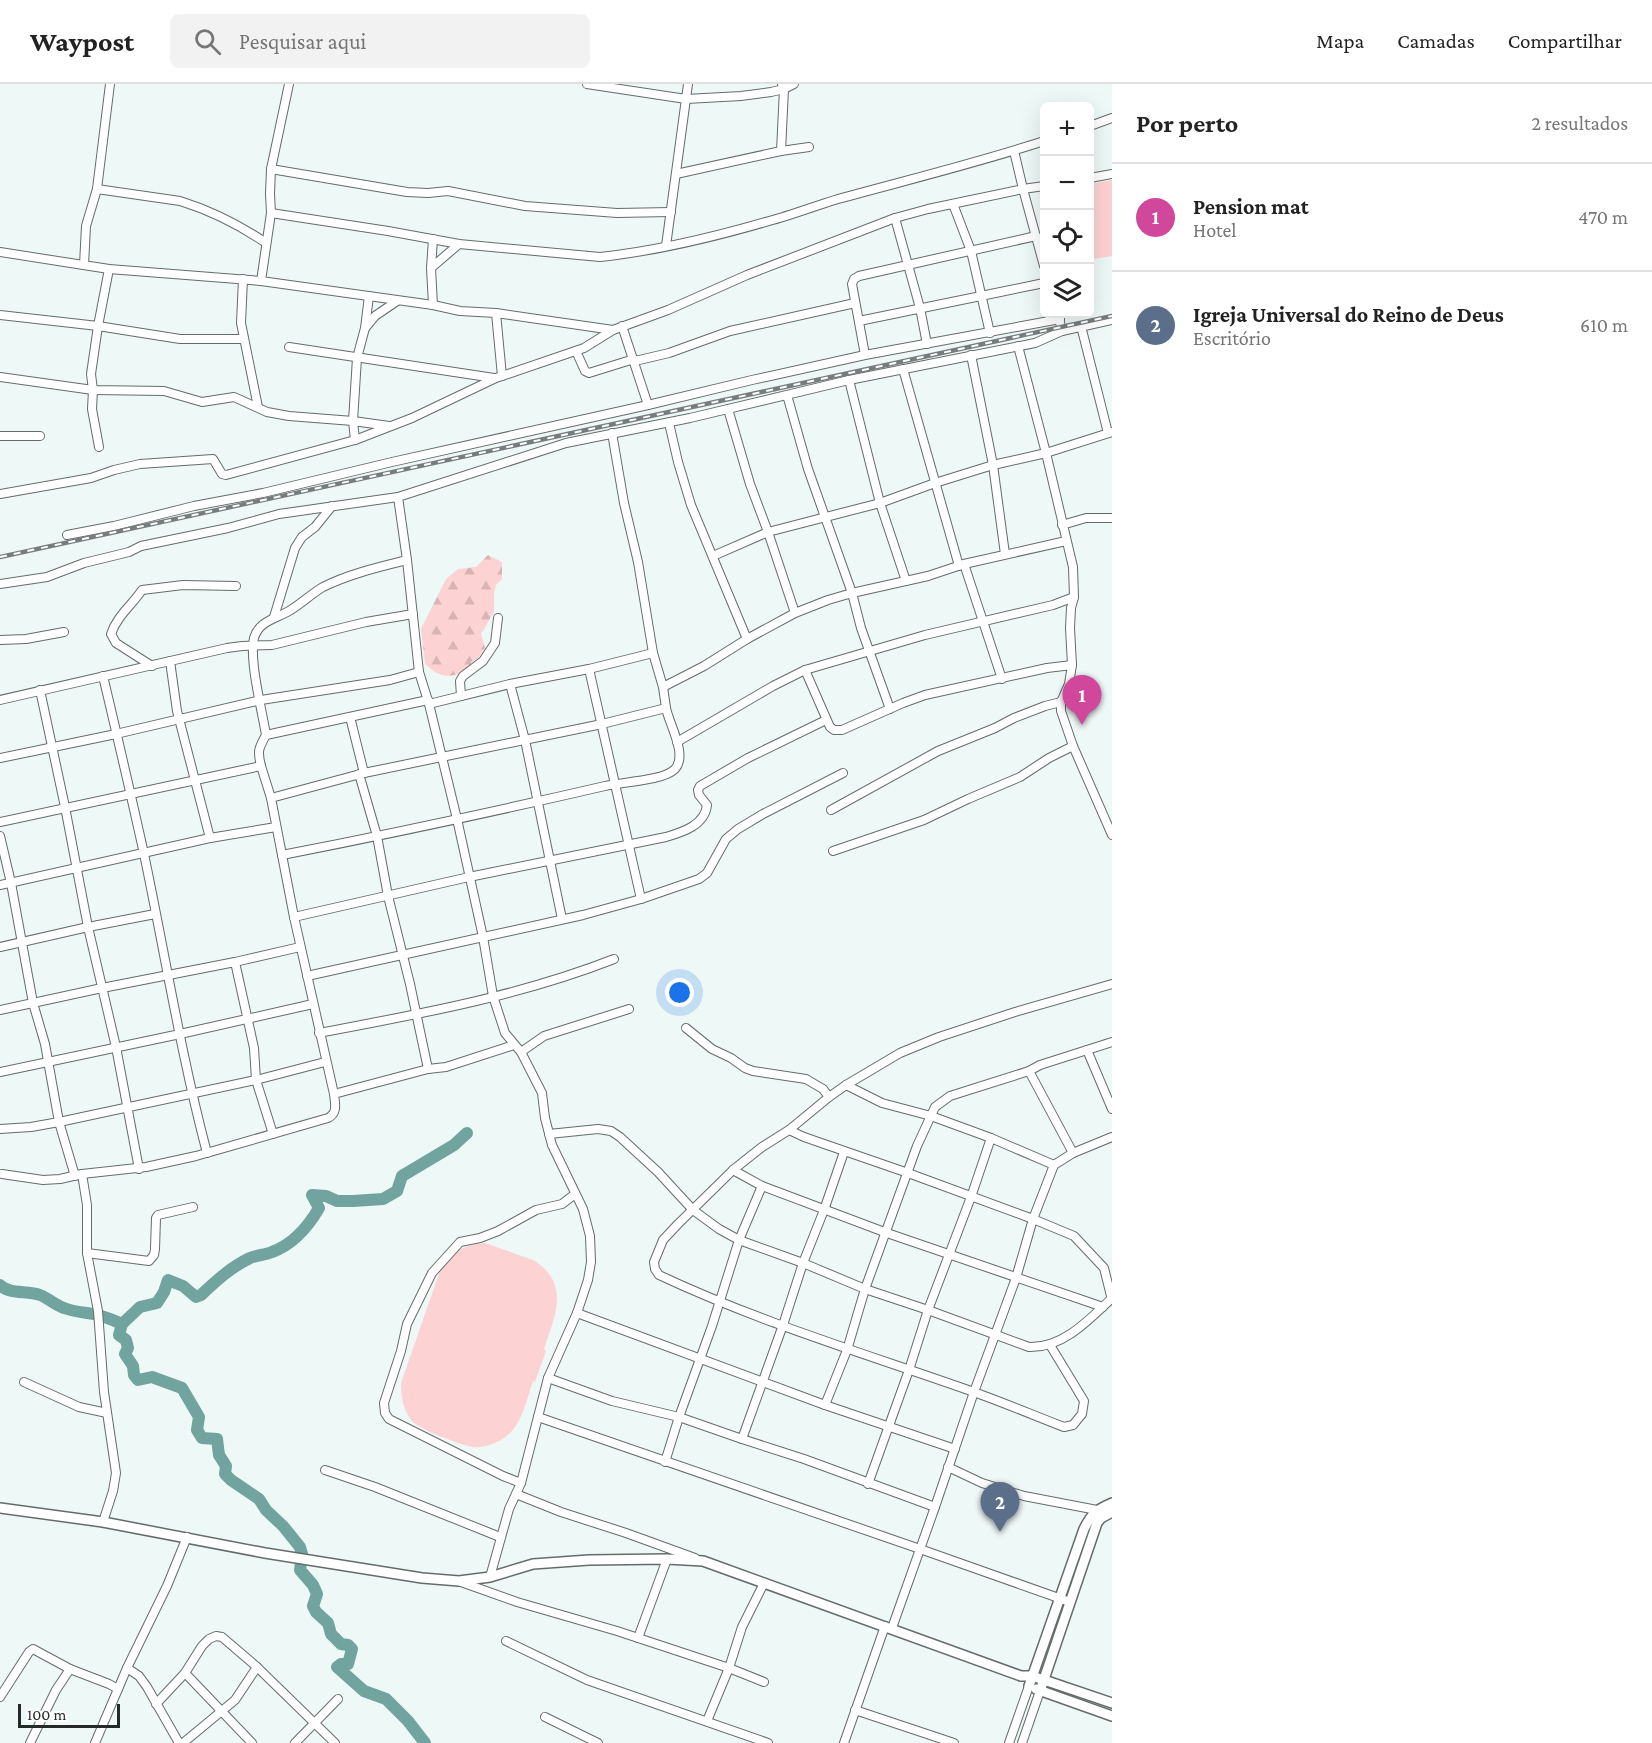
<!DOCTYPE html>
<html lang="pt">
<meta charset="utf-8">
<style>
:root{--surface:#fff;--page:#f2f2f2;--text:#222;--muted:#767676;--line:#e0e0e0;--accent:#a91230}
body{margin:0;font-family:"Crimson Pro",serif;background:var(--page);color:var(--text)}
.controls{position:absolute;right:18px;top:18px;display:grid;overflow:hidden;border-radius:9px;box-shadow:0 6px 24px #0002}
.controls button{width:54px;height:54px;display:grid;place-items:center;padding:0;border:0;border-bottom:2px solid var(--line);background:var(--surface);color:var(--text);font:30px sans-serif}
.scale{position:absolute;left:18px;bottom:15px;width:102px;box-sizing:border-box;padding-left:6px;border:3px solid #252928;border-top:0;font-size:16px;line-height:21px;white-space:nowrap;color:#252928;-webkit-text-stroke:4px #fff;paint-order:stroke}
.you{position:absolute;left:680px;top:909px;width:21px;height:21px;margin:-15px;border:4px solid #fff;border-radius:50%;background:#1a73e8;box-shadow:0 0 0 9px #1a73e833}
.badge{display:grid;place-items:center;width:39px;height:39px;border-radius:50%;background:var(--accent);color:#fff;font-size:20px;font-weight:700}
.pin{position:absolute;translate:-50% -50px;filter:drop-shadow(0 2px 3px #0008)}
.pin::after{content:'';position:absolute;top:32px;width:21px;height:18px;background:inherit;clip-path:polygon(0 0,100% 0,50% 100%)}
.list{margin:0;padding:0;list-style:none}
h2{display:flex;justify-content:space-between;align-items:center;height:78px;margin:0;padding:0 24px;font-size:26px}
h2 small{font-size:20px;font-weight:400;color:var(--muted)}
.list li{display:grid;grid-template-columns:39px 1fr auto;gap:18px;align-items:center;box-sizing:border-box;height:108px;padding:0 24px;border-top:2px solid var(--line)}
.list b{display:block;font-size:22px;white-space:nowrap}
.list p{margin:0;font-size:20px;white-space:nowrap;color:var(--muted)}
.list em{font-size:20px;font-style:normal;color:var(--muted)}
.icon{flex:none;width:33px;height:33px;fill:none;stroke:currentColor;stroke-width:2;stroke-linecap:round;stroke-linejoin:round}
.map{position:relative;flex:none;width:1112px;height:1659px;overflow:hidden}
header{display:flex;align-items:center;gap:36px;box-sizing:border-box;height:84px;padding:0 30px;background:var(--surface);border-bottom:2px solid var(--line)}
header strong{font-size:28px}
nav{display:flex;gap:33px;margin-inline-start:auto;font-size:21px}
.search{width:420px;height:54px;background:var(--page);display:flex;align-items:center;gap:15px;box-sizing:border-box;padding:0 21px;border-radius:9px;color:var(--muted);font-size:22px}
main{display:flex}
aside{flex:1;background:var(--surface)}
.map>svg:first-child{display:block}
.grass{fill:#fdd2d2}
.forest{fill:url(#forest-firs)}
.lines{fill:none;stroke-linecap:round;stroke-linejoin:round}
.river{stroke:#71a49f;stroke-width:12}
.minor-casing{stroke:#646c6b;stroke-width:10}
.tertiary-casing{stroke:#646c6b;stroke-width:12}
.minor{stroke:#fff;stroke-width:8}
.tertiary{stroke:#fff;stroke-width:9}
.rail-casing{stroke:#767d7c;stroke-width:4.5}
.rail{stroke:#fff;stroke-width:2;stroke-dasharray:7;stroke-linecap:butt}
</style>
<header>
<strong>Waypost</strong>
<div class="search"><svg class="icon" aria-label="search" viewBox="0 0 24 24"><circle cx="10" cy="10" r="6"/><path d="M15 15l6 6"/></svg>Pesquisar aqui</div>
<nav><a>Mapa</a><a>Camadas</a><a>Compartilhar</a></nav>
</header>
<main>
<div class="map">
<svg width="1112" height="1659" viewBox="0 0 1112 1659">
<defs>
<pattern id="forest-firs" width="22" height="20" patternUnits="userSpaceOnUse" patternTransform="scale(1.5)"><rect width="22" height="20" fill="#fdd2d2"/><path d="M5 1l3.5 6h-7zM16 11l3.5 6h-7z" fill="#d9b4b4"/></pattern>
</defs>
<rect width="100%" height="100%" fill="#eef8f7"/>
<g class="grass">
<path d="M 1112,96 L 1112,172 L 1093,175 L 1090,155 L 1090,100 Z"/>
<path d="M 485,1159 L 533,1176 C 571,1199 555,1232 544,1265 L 546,1267 L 535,1298 L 533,1297 C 526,1317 522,1342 504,1354 C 495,1360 483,1364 473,1363 C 461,1361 421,1346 413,1338 C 403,1327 401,1313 401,1299 L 442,1181 C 457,1166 463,1161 485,1159 Z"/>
</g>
<path class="forest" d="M 488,471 L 502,478 L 502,495 L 496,501 L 494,510 L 494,528 L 481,550 L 485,564 L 477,575 L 471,578 L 471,584 C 451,595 441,595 425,580 L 421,545 L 446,495 L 458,485 L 476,483 Z"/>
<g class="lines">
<g class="river">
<path d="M 0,1201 C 10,1211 27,1206 40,1211 C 48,1214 55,1221 64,1224 C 72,1227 79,1228 87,1229 C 99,1230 111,1235 122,1240 L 140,1223 L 157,1219 L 164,1208 L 168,1196 L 183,1202 L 196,1213 L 201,1211 C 216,1197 231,1183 250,1174 C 257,1171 265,1171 272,1168 C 294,1160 308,1143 319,1124 L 312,1111 L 326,1112 L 337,1117 L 353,1117 L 383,1115 L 397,1107 L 402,1092 L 454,1061 L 467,1049"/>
<path d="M 122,1240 L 119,1251 L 126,1256 L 128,1264 L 125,1270 L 133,1282 L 134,1291 L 138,1296 L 152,1293 L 182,1304 L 199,1333 L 197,1346 L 202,1354 L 217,1355 L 219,1371 L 226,1382 L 225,1390 L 231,1396 L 259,1415 L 266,1426 L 283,1442 L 300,1463 L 302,1470 L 300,1486 L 313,1501 L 317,1510 L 313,1522 L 316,1528 L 328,1539 L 331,1550 L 341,1560 L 348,1561 L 352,1565 L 348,1580 L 341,1580 L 337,1583 L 364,1607 L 386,1615 L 408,1637 L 425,1659"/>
</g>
<defs>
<g id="minor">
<path d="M 587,0 L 686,15 L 741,12 L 771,8 L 784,5 L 794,0"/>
<path d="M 1090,42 L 1112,34"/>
<path d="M 781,67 L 784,5 L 782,0"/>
<path d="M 271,85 L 407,108 L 428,109 L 448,107 L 525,122 L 617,129 L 671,128"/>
<path d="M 676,90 L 781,67 L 809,63"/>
<path d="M 1090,94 L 1112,90"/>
<path d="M 1044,102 L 1023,105 L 1044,182"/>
<path d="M 97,105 L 180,117 C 209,126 241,142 266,159"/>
<path d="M 953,120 L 971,167 L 990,249"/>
<path d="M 271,129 L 388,147 L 459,160 L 600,173 C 657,167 714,153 769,137 C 792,131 815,122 838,115 C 907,96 977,79 1044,57"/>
<path d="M 895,134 L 920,224 L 927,260"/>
<path d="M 666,162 L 688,0"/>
<path d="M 0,168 L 109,185 L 261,197 L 433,221 L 460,227 L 496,229 L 613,246"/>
<path d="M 84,181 L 86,142 L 97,105 L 110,0"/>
<path d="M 431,184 L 459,160"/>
<path d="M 243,195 L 241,239 L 258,323"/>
<path d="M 261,197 L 271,129 L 270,110 L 271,85 L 289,0"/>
<path d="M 433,221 L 431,184 L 433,155"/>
<path d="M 496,229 L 502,292"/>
<path d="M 0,231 L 98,242 L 180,255 L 244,255"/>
<path d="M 859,237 L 1044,199"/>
<path d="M 622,242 L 648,321"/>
<path d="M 1081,242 L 1108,349"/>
<path d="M 366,243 L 375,232 L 397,217"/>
<path d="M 1062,247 L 1112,236"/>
<path d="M 1018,262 L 1046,369 L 1073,483 L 1074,513 L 1071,524 L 1070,544 L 1072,581 L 1069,600 L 1061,618 L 1061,627 L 1073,662 L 1112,751"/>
<path d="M 289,263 L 494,294"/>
<path d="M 576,267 L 585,287 L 589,289 L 634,275"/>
<path d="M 865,271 L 852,200 L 854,195 L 859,192 L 1036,152"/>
<path d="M 971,271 L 993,381 L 1005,470"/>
<path d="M 635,277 L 669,269 L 730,247 L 855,219"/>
<path d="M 903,285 L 959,482"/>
<path d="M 0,293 L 93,306 L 164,307 L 202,318 L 234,313 L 267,328 L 289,332 L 353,337 L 389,342"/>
<path d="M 849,296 L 880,419 L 906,497"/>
<path d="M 787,311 L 808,385 L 852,509 L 861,544 L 890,625"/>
<path d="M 728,325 L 750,400 L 768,448 L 795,529"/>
<path d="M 669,339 L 678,378 L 691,421 L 747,555"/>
<path d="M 0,352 L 40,352"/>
<path d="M 355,356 L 353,337 L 357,274 L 365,244 L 369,212"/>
<path d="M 99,363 L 92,325 L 93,306 L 91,290 L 98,242 L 109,185"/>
<path d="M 0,410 L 91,394 L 114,386 L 140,380 L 213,375 L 222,390 L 226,391 L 355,356 L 412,334 L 496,294 L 584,264 L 613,246 L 668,226 L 747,191 L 895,134 L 928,125 L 1023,105 L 1014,67"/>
<path d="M 1062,441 L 1086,434 L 1112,434"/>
<path d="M 67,451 L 114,442 L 194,422 L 263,409 L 392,378 L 648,321 L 752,296 L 865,271 L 1060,235"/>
<path d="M 713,472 L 768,448 L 880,419 L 935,399 L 993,381 L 1046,369 L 1112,348"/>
<path d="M 964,480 L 1002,595"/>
<path d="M 0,500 L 47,493 L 84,479 L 129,468 L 141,462 L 228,444 L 279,430 L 398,413"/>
<path d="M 274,533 L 295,464 L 302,453 L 315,443 L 332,422"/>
<path d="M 0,556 L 26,555 L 64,548"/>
<path d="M 170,577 L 177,627 L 210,754"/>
<path d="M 152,582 L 116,559 L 111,550 C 117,532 132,521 142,506 L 183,501 L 236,502"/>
<path d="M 589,585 L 641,815"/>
<path d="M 805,586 L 830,643 L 834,646 L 842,646 L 903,619 L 925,611 L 1047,584 L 1072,581"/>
<path d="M 103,592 C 117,651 131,711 144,770 C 165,870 181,971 207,1069"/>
<path d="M 510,600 L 525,656 L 562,835"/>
<path d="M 663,603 L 704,582 L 747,555 L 795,529 L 828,516 L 852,509 L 928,492 L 964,480 L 1066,457"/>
<path d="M 40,606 L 65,723 L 88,843 L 116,963 L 139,1085"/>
<path d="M 461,612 L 460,597 L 463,592 L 483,577 L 495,559 L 498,534"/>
<path d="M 0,616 L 227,564 L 242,562 L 272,561 L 366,538 L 413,530"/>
<path d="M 429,620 L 510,600 L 589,585 L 653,569"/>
<path d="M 350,633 L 364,689"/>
<path d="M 266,651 L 428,616"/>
<path d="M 677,658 L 773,602 L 805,586 L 925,551 L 1053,521 L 1074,513"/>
<path d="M 0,674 L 116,650 L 261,616 L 390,596 L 419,588"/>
<path d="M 261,682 C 257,666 259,664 266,651 C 262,626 249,577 254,554 C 259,537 275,535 289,527 C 301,520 311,510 323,503 C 349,490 379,483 407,476"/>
<path d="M 359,690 L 377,752 L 388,812 L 410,900 L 428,985"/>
<path d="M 271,714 L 364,689 L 602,640 L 666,624 L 663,603 L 653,569 L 638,478 L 624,419 L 612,349"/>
<path d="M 831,726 L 938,667 L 995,644 L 1014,634 L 1045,622 L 1061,618"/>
<path d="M 0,738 L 261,682 L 271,714 L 294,833 L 334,1010 C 335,1019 338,1029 328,1034 L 196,1072 L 146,1083 L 82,1090 L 60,1095 L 43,1096 L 2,1090"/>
<path d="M 0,752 L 11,799 L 33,919 L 45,960 L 59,1038 L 75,1092"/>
<path d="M 833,767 L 924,736 L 968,715 L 1020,693 L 1049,674 L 1073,662"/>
<path d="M 282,771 C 390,750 497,727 605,702 C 622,698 663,697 675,685 C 688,671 669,640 666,624"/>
<path d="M 0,801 L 210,754 L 276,743"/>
<path d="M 294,833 L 469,793 L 666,753 C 683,748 705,741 707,721 L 699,711 L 698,706 L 700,702 L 748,674 L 826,636"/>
<path d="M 0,863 L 88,843 L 155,830"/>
<path d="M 235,878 L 254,964 L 256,996 L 273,1050"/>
<path d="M 307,892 L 583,831 L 641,815 L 699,795 L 707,789 L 726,755 L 738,745 L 763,730 L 843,689"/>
<path d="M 0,926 L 102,904 L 235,878 L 300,863"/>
<path d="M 686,944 L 712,965 L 731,974 L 745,984 L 753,987 L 806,995 L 823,1005 L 829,1013"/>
<path d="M 319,949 C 419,930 520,912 614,875"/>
<path d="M 1087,966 L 1112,1025"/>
<path d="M 521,968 L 544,952 L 629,925"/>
<path d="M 1029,987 L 1073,1069"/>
<path d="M 0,988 L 180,950 L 313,920"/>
<path d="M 846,1001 L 882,1019 L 931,1032 L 991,1054 L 1054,1081"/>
<path d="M 334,1010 L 428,985 L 446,983 L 514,961"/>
<path d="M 0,1045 L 31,1043 L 59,1038 L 256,996 L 325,978"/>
<path d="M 789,1046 L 804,1053 L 908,1089 L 1033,1135 L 1074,1152 L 1104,1184 L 1112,1216"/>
<path d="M 549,1050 L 598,1045 L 611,1047 L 620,1053 L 658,1088 L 693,1126 L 719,1145 L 739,1156 L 803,1179 L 865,1205 L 928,1226 L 1029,1263 C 1063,1264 1089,1236 1112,1214"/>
<path d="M 733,1086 L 762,1102 L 887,1149 L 1103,1223"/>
<path d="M 82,1090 L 87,1121 L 87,1169 L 98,1227 L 104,1308 L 116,1389 L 113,1407 L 103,1438"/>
<path d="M 87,1169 L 149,1177 L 154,1171 L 155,1165 L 156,1134 L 158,1131 L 193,1123"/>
<path d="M 577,1229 L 825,1321 L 955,1365"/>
<path d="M 1050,1261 L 1084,1317 L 1082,1330 L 1073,1341 L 1064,1343 C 1033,1331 1002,1318 971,1307 C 866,1270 759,1238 659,1191 L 655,1185 L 654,1178 L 663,1156 L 678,1140 L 733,1086 L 762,1063 L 789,1046 L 829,1013 L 846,1001 L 900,969 L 939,953 L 1015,928 L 1112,900"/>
<path d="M 548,1294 L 612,1317 L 679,1333 L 742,1355 L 804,1375 L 935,1423"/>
<path d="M 24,1298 L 79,1323 L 107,1329"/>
<path d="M 825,1321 L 847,1266 L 865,1205 L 917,1062 L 935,1023 L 950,1012 L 1029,987 L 1040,981 L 1112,958"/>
<path d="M 538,1333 L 920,1465 L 1070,1518"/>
<path d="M 742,1355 L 783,1241 L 803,1179 L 824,1126 L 844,1068"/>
<path d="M 665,1378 L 679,1333 L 712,1242 L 739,1156 L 762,1102"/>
<path d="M 948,1383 L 982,1399 L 1024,1412 L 1097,1426"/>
<path d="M 325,1386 L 375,1403 L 500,1453"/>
<path d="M 521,1399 L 503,1392 L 389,1335 L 385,1329 L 384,1319 L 401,1267 L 407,1240 L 432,1189 L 460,1158 L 480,1154 L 498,1147 L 536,1126 L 562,1120 L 575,1110"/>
<path d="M 868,1400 L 909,1286 L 928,1226 L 971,1113 L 991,1054"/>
<path d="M 516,1410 L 561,1428 L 626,1449 L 695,1474"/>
<path d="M 490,1493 L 509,1425 L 521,1399 L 548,1294 L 577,1229 L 588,1196 L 591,1178 L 590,1152 L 583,1125 L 552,1061 L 545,1034 L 542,1009 L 521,968 L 505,949 L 493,912 L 483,853 L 457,735 L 429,620 L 419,588 L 407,476 L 398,413 L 566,359 L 690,334 L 849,296 L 1035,259 L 1062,247 L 1058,230"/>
<path d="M 461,1498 L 517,1518 L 617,1547 L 729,1584 L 764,1598"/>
<path d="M 892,1544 L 935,1423 L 974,1308 L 1016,1194 L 1033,1135 L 1054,1081 L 1073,1069 L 1112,1053"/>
<path d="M 638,1554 L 667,1475"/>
<path d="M 506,1557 L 587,1596 L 768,1659"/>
<path d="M 127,1584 L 139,1592 L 147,1603 L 179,1659"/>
<path d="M 185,1589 L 252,1659"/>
<path d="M 0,1613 L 29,1568 L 33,1565 L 70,1585"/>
<path d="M 156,1620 L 185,1589 L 202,1562 L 209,1555 L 216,1552 L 222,1553 L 257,1583 L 335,1659"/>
<path d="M 855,1626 L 954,1659"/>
<path d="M 545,1633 L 598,1659"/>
<path d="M 707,1637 L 729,1584 L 742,1543 L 764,1499"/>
<path d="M 30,1659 L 56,1606 L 70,1585 L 109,1600 L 118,1605"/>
<path d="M 95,1659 L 127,1584 L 167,1502 L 187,1453"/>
<path d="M 183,1659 L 235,1616 L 257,1583"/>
<path d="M 295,1659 L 338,1615"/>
<path d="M 844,1659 L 885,1542"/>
<path d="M 1009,1659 L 1029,1602"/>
<path d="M 1022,1659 L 1040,1607"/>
</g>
<g id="tertiary">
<path d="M 0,1424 L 103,1438 L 265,1469 L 422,1494 L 459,1497 L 490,1493 L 533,1480 L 589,1476 L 667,1475 L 703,1477 L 1021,1592 L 1032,1592 L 1044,1596 L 1112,1619"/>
<path d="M 1029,1602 L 1084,1445 C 1092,1429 1096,1426 1112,1419"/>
<path d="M 1036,1605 L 1112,1632"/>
<path d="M 1040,1607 L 1097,1439 L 1101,1434 L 1112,1428"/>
</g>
</defs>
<use href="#minor" class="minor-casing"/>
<use href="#tertiary" class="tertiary-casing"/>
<use href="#minor" class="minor"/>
<use href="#tertiary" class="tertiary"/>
<defs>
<path id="rail" d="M 0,473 L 1112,232"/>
</defs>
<use href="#rail" class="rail-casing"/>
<use href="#rail" class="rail"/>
</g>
</svg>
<div class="controls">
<button>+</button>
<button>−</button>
<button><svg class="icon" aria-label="locate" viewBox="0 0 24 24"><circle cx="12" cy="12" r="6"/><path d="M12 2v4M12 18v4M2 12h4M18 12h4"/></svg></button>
<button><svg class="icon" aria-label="layers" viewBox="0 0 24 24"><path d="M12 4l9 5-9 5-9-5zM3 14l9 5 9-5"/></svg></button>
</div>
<div class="scale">100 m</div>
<div class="you"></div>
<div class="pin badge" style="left:1082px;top:641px;background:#d1479c">1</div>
<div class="pin badge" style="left:1000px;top:1448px;background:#5c6f8a">2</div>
</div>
<aside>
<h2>Por perto<small>2 resultados</small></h2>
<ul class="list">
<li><span class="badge" style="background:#d1479c">1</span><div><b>Pension mat</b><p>Hotel</p></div><em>470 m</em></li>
<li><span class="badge" style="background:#5c6f8a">2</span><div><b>Igreja Universal do Reino de Deus</b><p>Escritório</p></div><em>610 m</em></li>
</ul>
</aside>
</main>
